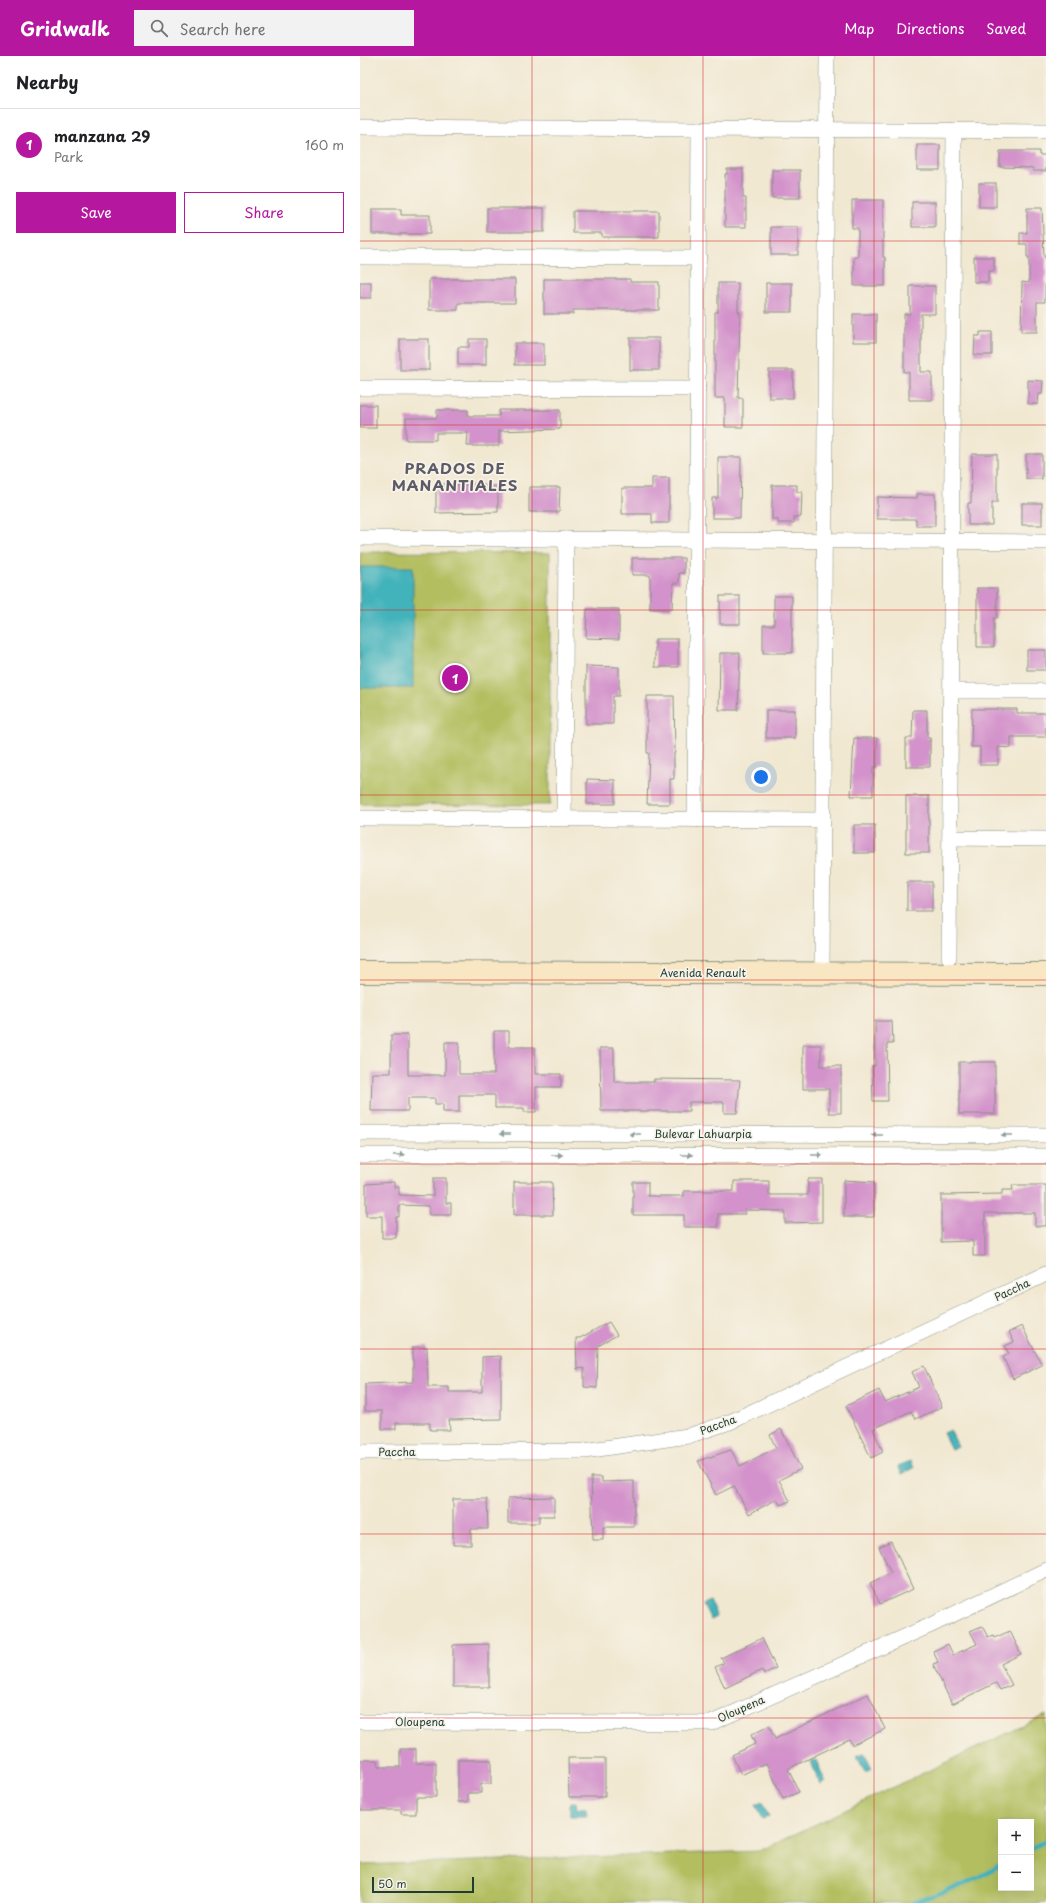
<!DOCTYPE html>
<meta charset="utf-8">
<style>
:root{--surface:#fff;--page:#f2f2f2;--text:#202124;--muted:#757577;--line:#e0e0e0;--accent:#b5179e}
body{margin:0;font-family:"Playpen Sans",sans-serif;background:var(--page);color:var(--text)}
.controls{position:absolute;right:12px;bottom:12px;display:grid;overflow:hidden;border-radius:0px;box-shadow:0 4px 16px #0002}
.controls button{width:36px;height:36px;display:grid;place-items:center;padding:0;border:0;border-bottom:1px solid var(--line);background:var(--surface);color:var(--text);font:20px sans-serif}
.scale{position:absolute;left:12px;bottom:10px;width:102px;box-sizing:border-box;padding-left:4px;border:2px solid #1f3d34;border-top:0;font-size:11px;line-height:14px;white-space:nowrap;color:#1f3d34;-webkit-text-stroke:3px #f7f3e8;paint-order:stroke}
.you{position:absolute;left:401px;top:721px;width:14px;height:14px;margin:-10px;border:3px solid #fff;border-radius:50%;background:#1a73e8;box-shadow:0 0 0 6px #1a73e833}
.badge{display:grid;place-items:center;width:26px;height:26px;border-radius:50%;background:var(--accent);color:#fff;font-size:13px;font-weight:700}
.pin{position:absolute;translate:-50% -50%;border:2px solid #fff;box-shadow:0 1px 4px #0006}
.list{margin:0;padding:0;list-style:none}
h2{display:flex;justify-content:space-between;align-items:center;height:52px;margin:0;padding:0 16px;font-size:17px}
h2 small{font-size:13px;font-weight:400;color:var(--muted)}
.list li{display:grid;grid-template-columns:26px 1fr auto;gap:12px;align-items:center;box-sizing:border-box;height:72px;padding:0 16px;border-top:1px solid var(--line)}
.list b{display:block;font-size:15px;white-space:nowrap}
.list p{margin:0;font-size:13px;white-space:nowrap;color:var(--muted)}
.list em{font-size:13px;font-style:normal;color:var(--muted)}
.actions{display:flex;gap:8px;padding:12px 16px}
.actions a{flex:1;padding:9px 0;border:1px solid var(--accent);border-radius:0px;text-align:center;font-size:14px;color:var(--accent)}
.actions .main{background:var(--accent);color:#fff}
.icon{flex:none;width:22px;height:22px;fill:none;stroke:currentColor;stroke-width:2;stroke-linecap:round;stroke-linejoin:round}
.map{position:relative;flex:none;width:686px;height:1847px;overflow:hidden}
header{display:flex;align-items:center;gap:24px;box-sizing:border-box;height:56px;padding:0 20px;background:var(--accent);color:#fff}
header strong{font-size:19px}
nav{display:flex;gap:22px;margin-inline-start:auto;font-size:14px}
.search{width:280px;height:36px;background:var(--page);display:flex;align-items:center;gap:10px;box-sizing:border-box;padding:0 14px;border-radius:0px;color:var(--muted);font-size:15px}
main{display:flex}
aside{flex:1;background:var(--surface)}
.map>svg:first-child{display:block}
.green{fill:#b2be5f;stroke:#687e4a;fill-rule:evenodd}
.water{fill:#42b2bb;stroke:#307878}
.lines{fill:none;stroke-linecap:round;stroke-linejoin:round}
.stream{stroke:#42b2bb;stroke-width:4}
.building{fill:#d392cb}
.street-casing{stroke:#889282;stroke-width:16}
.secondary-casing{stroke:#889282;stroke-width:24}
.street{stroke:#fff;stroke-width:15}
.secondary{stroke:#f9e7c3;stroke-width:22}
.oneway{fill:#8f9e9a}
.grid{fill:none;stroke:#d62828;stroke-width:1;stroke-opacity:0.55}
.labels{text-anchor:middle;stroke-width:3.5;stroke-linejoin:round;paint-order:stroke}
.street-label{font-size:11px;fill:#1f3d34;stroke:#f7f3e8}
.district-label{font-size:15px;font-weight:bold;letter-spacing:1px;fill:#5e5b69;stroke:#f7f3e8}
</style>
<header>
<strong>Gridwalk</strong>
<div class="search"><svg class="icon" aria-label="search" viewBox="0 0 24 24"><circle cx="10" cy="10" r="6"/><path d="M15 15l6 6"/></svg>Search here</div>
<nav><a>Map</a><a>Directions</a><a>Saved</a></nav>
</header>
<main>
<aside>
<h2>Nearby<small></small></h2>
<ul class="list">
<li><span class="badge">1</span><div><b>manzana 29</b><p>Park</p></div><em>160 m</em></li>
</ul>
<div class="actions"><a class="main">Save</a><a>Share</a></div>
</aside>
<div class="map">
<svg width="686" height="1847" viewBox="0 0 686 1847">
<rect width="100%" height="100%" fill="#f7f3e8"/>
<filter id="ink" filterUnits="userSpaceOnUse"><feTurbulence type="fractalNoise" baseFrequency=".025" numOctaves="2"/><feDisplacementMap in="SourceGraphic" scale="8" xChannelSelector="R" yChannelSelector="G"/><feConvolveMatrix kernelMatrix="1 2 1 2 8 2 1 2 1" color-interpolation-filters="sRGB"/></filter>
<filter id="wash" filterUnits="userSpaceOnUse"><feTurbulence type="fractalNoise" baseFrequency=".012" numOctaves="4" result="noise"/><feDisplacementMap in="SourceGraphic" scale="16" xChannelSelector="R" yChannelSelector="G"/><feGaussianBlur stdDeviation="0.9" result="paint"/><feColorMatrix in="noise" values="0 0 0 0 0 0 0 0 0 0 0 0 0 0 0 0 0 1.4 0 .05"/><feComposite in="paint" operator="in"/></filter>
<g filter="url(#wash)">
<rect width="100%" height="100%" fill="#f1e8d1"/>
<g class="green">
<path d="M 0,496 L 190,497 L 190,749 L 0,748 Z"/>
<path d="M 686,1659 L 686,1847 L 0,1847 L 0,1809 L 399,1795 ZM 641,1766 L 671,1766 L 671,1832 L 641,1832 Z"/>
</g>
<g class="water">
<rect x="0" y="511" width="53" height="121"/>
<path d="M 590,1374 L 598,1390 L 591,1393 L 583,1377 Z"/>
<path d="M 551,1405 L 554,1412 L 542,1418 L 538,1410 Z"/>
<path d="M 350,1545 L 357,1561 L 351,1564 L 343,1548 Z"/>
<path d="M 504,1697 L 512,1713 L 505,1716 L 497,1700 Z"/>
<path d="M 456,1704 L 465,1725 L 460,1728 L 451,1706 Z"/>
<path d="M 210,1746 L 216,1746 L 217,1753 L 226,1753 L 227,1760 L 210,1760 Z"/>
<path d="M 402,1746 L 409,1761 L 403,1763 L 396,1749 Z"/>
</g>
<g class="lines">
<g class="stream">
<path d="M 671,1793 L 686,1785"/>
<path d="M 553,1847 L 605,1828 L 641,1809"/>
</g>
</g>
<g id="blocks">
<g class="building">
<rect x="557" y="89" width="23" height="25"/>
<path d="M 640,95 L 679,95 L 679,99 L 686,99 L 686,115 L 673,115 L 673,112 L 640,111 Z"/>
<path d="M 367,113 L 383,113 L 383,142 L 386,142 L 386,171 L 365,171 L 365,118 L 367,118 Z"/>
<rect x="412" y="114" width="28" height="28"/>
<rect x="619" y="127" width="17" height="24"/>
<path d="M 492,144 L 523,144 L 523,201 L 525,201 L 525,230 L 494,230 L 494,201 L 498,201 L 498,172 L 492,172 Z"/>
<rect x="552" y="146" width="23" height="25"/>
<rect x="127" y="152" width="57" height="24"/>
<path d="M 667,152 L 682,152 L 684,201 L 686,201 L 685,246 L 677,246 L 677,276 L 661,276 L 662,226 L 669,227 L 669,201 L 667,201 L 667,188 L 660,188 L 660,177 L 667,177 Z"/>
<path d="M 12,153 L 41,153 L 41,159 L 70,159 L 70,178 L 12,178 Z"/>
<path d="M 213,155 L 299,155 L 299,181 L 242,181 L 242,177 L 213,177 Z"/>
<rect x="411" y="171" width="27" height="28"/>
<path d="M 614,201 L 634,201 L 634,215 L 628,215 L 628,226 L 614,226 Z"/>
<path d="M 69,223 L 155,223 L 155,247 L 98,247 L 98,254 L 69,254 Z"/>
<path d="M 184,223 L 270,223 L 270,226 L 299,226 L 299,254 L 213,254 L 213,258 L 184,258 Z"/>
<rect x="0" y="226" width="11" height="16"/>
<path d="M 358,227 L 378,227 L 378,256 L 380,256 L 378,342 L 383,342 L 383,371 L 365,371 L 365,342 L 355,342 L 355,256 L 358,256 Z"/>
<rect x="406" y="227" width="26" height="29"/>
<path d="M 550,230 L 575,230 L 575,258 L 561,258 L 561,316 L 572,316 L 572,344 L 549,344 L 549,316 L 544,316 L 544,258 L 550,258 Z"/>
<rect x="493" y="258" width="23" height="28"/>
<path d="M 620,276 L 632,276 L 632,299 L 614,299 L 615,280 L 620,280 Z"/>
<rect x="270" y="282" width="29" height="32"/>
<rect x="40" y="283" width="29" height="31"/>
<path d="M 109,283 L 126,283 L 126,309 L 98,309 L 98,291 L 109,291 Z"/>
<rect x="155" y="287" width="29" height="22"/>
<rect x="409" y="314" width="24" height="28"/>
<path d="M 668,324 L 683,325 L 682,338 L 679,338 L 678,348 L 668,348 Z"/>
<rect x="0" y="349" width="16" height="23"/>
<path d="M 77,354 L 108,354 L 108,360 L 139,360 L 139,354 L 200,354 L 200,373 L 139,375 L 139,390 L 107,390 L 108,377 L 76,377 L 76,384 L 46,384 L 46,362 L 77,362 Z"/>
<path d="M 612,398 L 637,398 L 637,447 L 632,447 L 632,469 L 608,469 L 608,447 L 611,447 Z"/>
<rect x="666" y="398" width="16" height="25"/>
<path d="M 358,401 L 381,401 L 380,462 L 352,462 L 352,442 L 358,442 Z"/>
<path d="M 292,422 L 309,422 L 309,467 L 292,467 L 292,458 L 262,458 L 262,432 L 292,432 Z"/>
<path d="M 76,428 L 138,430 L 138,456 L 76,457 Z"/>
<path d="M 412,429 L 437,429 L 437,436 L 442,436 L 441,461 L 434,461 L 434,467 L 418,467 L 418,463 L 412,463 Z"/>
<path d="M 169,431 L 200,431 L 199,456 L 169,456 Z"/>
<path d="M 557,438 L 575,438 L 575,470 L 556,470 L 556,463 L 517,463 L 517,441 L 557,442 Z"/>
<rect x="662" y="447" width="20" height="22"/>
<path d="M 272,502 L 324,502 L 324,517 L 319,517 L 319,527 L 313,527 L 312,553 L 290,553 L 290,519 L 272,519 Z"/>
<path d="M 617,532 L 637,532 L 637,562 L 634,562 L 634,591 L 617,591 Z"/>
<rect x="360" y="540" width="20" height="28"/>
<path d="M 414,540 L 432,540 L 432,597 L 403,597 L 403,569 L 414,569 Z"/>
<path d="M 227,553 L 259,553 L 259,583 L 226,582 Z"/>
<rect x="295" y="583" width="23" height="28"/>
<rect x="667" y="594" width="19" height="20"/>
<path d="M 360,597 L 380,597 L 378,654 L 359,654 Z"/>
<path d="M 226,610 L 259,611 L 259,640 L 253,640 L 253,668 L 226,668 Z"/>
<path d="M 287,640 L 314,640 L 315,697 L 314,697 L 314,723 L 310,723 L 310,748 L 287,748 L 289,697 L 287,697 Z"/>
<path d="M 612,653 L 657,653 L 657,657 L 686,657 L 686,681 L 651,681 L 651,692 L 638,691 L 638,709 L 620,709 L 620,691 L 611,691 Z"/>
<rect x="406" y="654" width="29" height="28"/>
<path d="M 553,654 L 567,654 L 567,682 L 570,682 L 570,711 L 546,711 L 546,682 L 552,682 Z"/>
<path d="M 494,682 L 517,682 L 517,711 L 513,711 L 513,740 L 491,740 Z"/>
<path d="M 227,723 L 255,724 L 255,748 L 227,748 Z"/>
<rect x="546" y="740" width="23" height="57"/>
<rect x="494" y="769" width="21" height="28"/>
<rect x="547" y="826" width="25" height="29"/>
<path d="M 515,965 L 532,965 L 533,988 L 527,988 L 528,1045 L 513,1045 L 512,1010 L 515,1010 Z"/>
<path d="M 134,975 L 149,975 L 149,991 L 175,991 L 175,1018 L 201,1018 L 201,1031 L 176,1031 L 176,1056 L 164,1056 L 164,1052 L 135,1052 L 135,1039 L 99,1039 L 99,1056 L 83,1056 L 83,1048 L 75,1048 L 75,1042 L 48,1042 L 48,1055 L 11,1055 L 12,1017 L 31,1017 L 31,979 L 48,979 L 48,1019 L 85,1019 L 85,986 L 99,986 L 99,1018 L 134,1018 Z"/>
<path d="M 443,989 L 461,989 L 461,1010 L 481,1010 L 481,1057 L 469,1057 L 469,1033 L 443,1033 Z"/>
<path d="M 240,992 L 254,992 L 254,1026 L 294,1026 L 294,1023 L 380,1024 L 377,1057 L 364,1057 L 364,1046 L 329,1046 L 329,1055 L 241,1055 Z"/>
<rect x="599" y="1006" width="36" height="52"/>
<path d="M 73,1122 L 86,1122 L 86,1147 L 91,1147 L 91,1159 L 69,1159 L 69,1150 L 39,1149 L 39,1161 L 36,1161 L 36,1182 L 22,1182 L 22,1160 L 6,1160 L 6,1128 L 34,1126 L 34,1131 L 39,1131 L 39,1139 L 73,1140 Z"/>
<path d="M 448,1123 L 462,1123 L 462,1166 L 425,1167 L 425,1155 L 385,1154 L 385,1158 L 358,1158 L 358,1171 L 324,1171 L 324,1159 L 273,1159 L 273,1126 L 288,1126 L 288,1140 L 324,1140 L 324,1135 L 374,1135 L 374,1125 L 409,1125 L 409,1139 L 448,1139 Z"/>
<path d="M 484,1124 L 514,1126 L 514,1161 L 484,1161 Z"/>
<path d="M 154,1126 L 192,1126 L 193,1159 L 154,1159 Z"/>
<path d="M 652,1129 L 686,1129 L 686,1170 L 675,1170 L 675,1157 L 625,1157 L 625,1200 L 613,1200 L 613,1185 L 581,1186 L 581,1139 L 642,1138 L 642,1134 L 653,1134 Z"/>
<path d="M 249,1266 L 257,1279 L 238,1290 L 237,1332 L 224,1331 L 224,1312 L 217,1313 L 216,1282 L 220,1282 Z"/>
<path d="M 662,1270 L 682,1309 L 653,1323 L 643,1301 L 649,1298 L 645,1290 L 654,1286 L 649,1276 Z"/>
<path d="M 53,1291 L 67,1291 L 68,1331 L 89,1331 L 89,1336 L 122,1336 L 122,1301 L 141,1300 L 141,1363 L 89,1364 L 90,1374 L 70,1374 L 70,1367 L 36,1367 L 36,1373 L 22,1373 L 22,1355 L 5,1355 L 5,1328 L 53,1326 Z"/>
<path d="M 564,1310 L 582,1351 L 555,1363 L 551,1355 L 513,1373 L 523,1396 L 511,1402 L 486,1350 L 519,1334 L 525,1346 L 559,1331 L 552,1316 Z"/>
<path d="M 421,1373 L 441,1413 L 419,1424 L 430,1445 L 420,1449 L 417,1443 L 389,1458 L 374,1430 L 356,1439 L 338,1405 L 371,1394 L 380,1410 L 416,1392 L 410,1379 Z"/>
<path d="M 231,1421 L 242,1421 L 242,1426 L 274,1425 L 274,1471 L 243,1471 L 243,1484 L 233,1484 Z"/>
<path d="M 194,1441 L 194,1460 L 179,1460 L 179,1467 L 148,1467 L 148,1442 Z"/>
<path d="M 93,1443 L 127,1443 L 128,1473 L 111,1473 L 111,1489 L 93,1489 Z"/>
<path d="M 531,1485 L 553,1533 L 520,1548 L 510,1527 L 531,1517 L 519,1491 Z"/>
<path d="M 622,1570 L 628,1581 L 633,1579 L 634,1582 L 650,1575 L 661,1598 L 641,1608 L 652,1629 L 640,1634 L 636,1627 L 592,1648 L 573,1608 L 578,1606 L 573,1595 L 588,1588 L 593,1599 L 617,1588 L 610,1575 Z"/>
<path d="M 402,1582 L 416,1612 L 404,1618 L 402,1614 L 365,1632 L 355,1611 L 364,1607 L 361,1602 Z"/>
<path d="M 129,1588 L 129,1631 L 93,1631 L 93,1589 Z"/>
<path d="M 508,1638 L 525,1673 L 492,1689 L 489,1683 L 428,1713 L 439,1736 L 423,1743 L 407,1707 L 381,1719 L 372,1699 L 395,1688 L 391,1679 L 409,1670 L 415,1683 Z"/>
<path d="M 40,1693 L 56,1693 L 56,1707 L 76,1707 L 76,1741 L 56,1741 L 56,1758 L 41,1758 L 41,1754 L 0,1754 L 0,1704 L 18,1704 L 18,1711 L 40,1711 Z"/>
<path d="M 208,1702 L 245,1702 L 245,1741 L 209,1741 Z"/>
<path d="M 98,1704 L 131,1704 L 131,1728 L 121,1728 L 121,1737 L 108,1737 L 108,1746 L 98,1746 Z"/>
</g>
</g>
</g>
<g filter="url(#ink)">
<use href="#blocks" fill-opacity="0" stroke="#889282" stroke-width="1"/>
<g class="lines">
<defs>
<g id="street">
<path d="M 0,71 L 686,75"/>
<path d="M 0,201 L 339,202"/>
<path d="M 0,332 L 338,333"/>
<path d="M 0,482 L 686,486"/>
<path d="M 591,635 L 686,635"/>
<path d="M 0,762 L 463,764"/>
<path d="M 204,763 L 206,483"/>
<path d="M 335,764 L 339,73"/>
<path d="M 590,782 L 686,783"/>
<path d="M 589,901 L 594,74"/>
<path d="M 462,917 L 467,0"/>
<path d="M 0,1077 L 686,1079"/>
<path d="M 0,1099 L 686,1100"/>
<path d="M 0,1396 L 224,1395 L 328,1380 L 370,1366 L 686,1218"/>
<path d="M 0,1666 L 351,1667 L 569,1570 L 686,1514"/>
</g>
<path id="secondary" d="M 0,916 L 686,918"/>
</defs>
<use href="#street" class="street-casing"/>
<use href="#secondary" class="secondary-casing"/>
<use href="#street" class="street"/>
<use href="#secondary" class="secondary"/>
</g>
<defs><path id="oneway-solid" d="M-6-.8H1V-3.2L6.5 0L1 3.2V.8H-6Z"/></defs>
<g class="oneway">
<use href="#oneway-solid" transform="translate(145 1078) rotate(-180)"/>
<use href="#oneway-solid" transform="translate(275 1078) rotate(-180)"/>
<use href="#oneway-solid" transform="translate(517 1079) rotate(-180)"/>
<use href="#oneway-solid" transform="translate(647 1079) rotate(-180)"/>
<use href="#oneway-solid" transform="translate(39 1099)"/>
<use href="#oneway-solid" transform="translate(197 1099)"/>
<use href="#oneway-solid" transform="translate(327 1099)"/>
<use href="#oneway-solid" transform="translate(457 1099)"/>
</g>
</g>
<path class="grid" d="M 172,0 L 172,1847M 343,0 L 343,1847M 514,0 L 514,1847M 0,185 L 686,185M 0,369 L 686,369M 0,554 L 686,554M 0,739 L 686,739M 0,924 L 686,924M 0,1108 L 686,1108M 0,1293 L 686,1293M 0,1478 L 686,1478M 0,1662 L 686,1662"/>
<g class="labels">
<g class="street-label">
<text x="343" y="921">Avenida Renault</text>
<text x="343" y="1082">Bulevar Lahuarpia</text>
<text transform="translate(652 1234) rotate(-25)" y="4">Paccha</text>
<text transform="translate(358 1369) rotate(-20)" y="4">Paccha</text>
<text x="37" y="1400">Paccha</text>
<text transform="translate(381 1653) rotate(-24)" y="4">Oloupena</text>
<text x="60" y="1670">Oloupena</text>
</g>
<g class="district-label">
<text x="95" y="418">PRADOS DE<tspan x="95" dy="17">MANANTIALES</tspan></text>
</g>
</g>
</svg>
<div class="controls">
<button>+</button>
<button>−</button>
</div>
<div class="scale">50 m</div>
<div class="you"></div>
<div class="pin badge" style="left:95px;top:622px">1</div>
</div>
</main>
